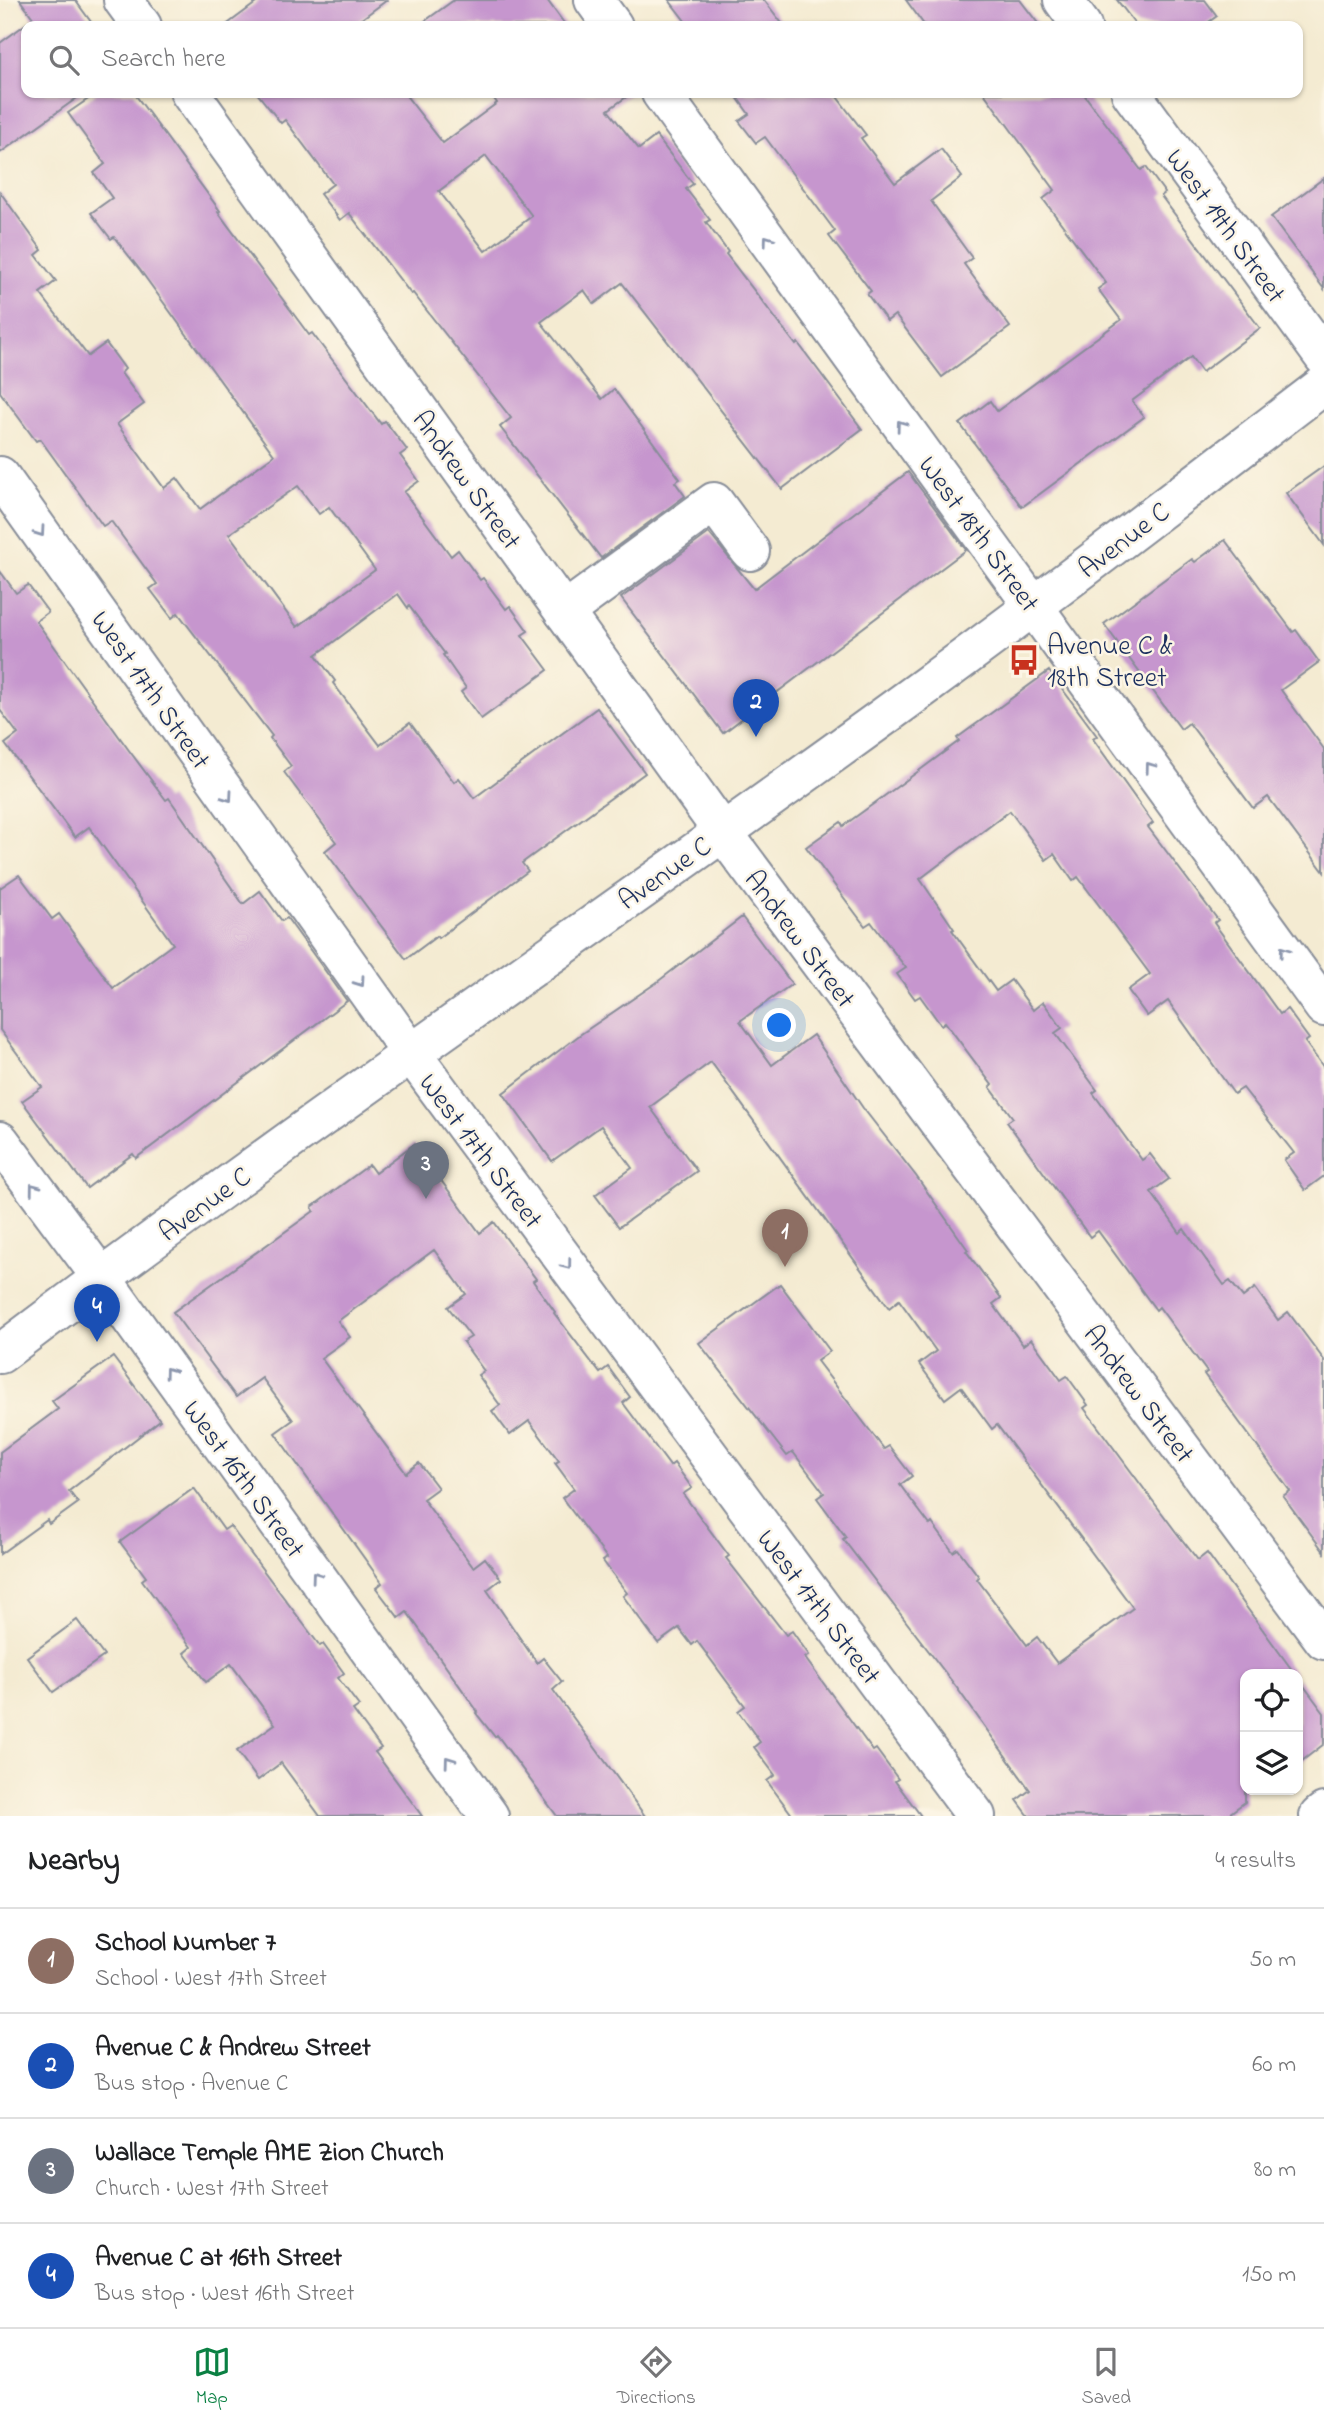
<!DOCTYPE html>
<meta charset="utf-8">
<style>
:root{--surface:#fff;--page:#f2f2f2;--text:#202124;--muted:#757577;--line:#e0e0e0;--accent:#0b8043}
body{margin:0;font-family:"Indie Flower",sans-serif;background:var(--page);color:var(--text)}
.controls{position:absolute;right:21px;bottom:21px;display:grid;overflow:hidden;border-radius:14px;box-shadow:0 2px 5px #0004}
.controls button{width:63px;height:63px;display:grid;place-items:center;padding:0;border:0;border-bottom:2px solid var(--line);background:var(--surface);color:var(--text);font:35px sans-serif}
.you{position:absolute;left:780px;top:1026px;width:24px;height:24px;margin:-18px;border:5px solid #fff;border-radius:50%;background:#1a73e8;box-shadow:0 0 0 10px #1a73e833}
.badge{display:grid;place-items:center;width:46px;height:46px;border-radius:50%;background:var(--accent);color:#fff;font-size:23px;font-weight:700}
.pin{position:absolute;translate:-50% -58px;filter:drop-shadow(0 2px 4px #0008)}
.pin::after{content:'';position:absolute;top:37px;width:24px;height:21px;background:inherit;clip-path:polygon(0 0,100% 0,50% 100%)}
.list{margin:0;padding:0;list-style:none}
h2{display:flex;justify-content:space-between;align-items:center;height:91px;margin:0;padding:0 28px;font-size:30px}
h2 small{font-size:23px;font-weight:400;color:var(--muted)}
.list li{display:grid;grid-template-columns:46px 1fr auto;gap:21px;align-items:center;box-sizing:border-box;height:105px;padding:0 28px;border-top:2px solid var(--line)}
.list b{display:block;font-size:26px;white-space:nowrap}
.list p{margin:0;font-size:23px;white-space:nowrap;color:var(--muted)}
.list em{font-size:23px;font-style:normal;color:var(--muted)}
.icon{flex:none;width:38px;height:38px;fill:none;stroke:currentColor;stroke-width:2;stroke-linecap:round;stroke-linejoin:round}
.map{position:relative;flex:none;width:1324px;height:1816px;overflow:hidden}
.search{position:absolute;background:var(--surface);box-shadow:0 2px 5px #0004;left:21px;right:21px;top:21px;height:77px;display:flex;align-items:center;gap:18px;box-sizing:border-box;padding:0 24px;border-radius:14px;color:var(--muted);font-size:26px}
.sheet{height:511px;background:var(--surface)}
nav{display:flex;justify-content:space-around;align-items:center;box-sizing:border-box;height:98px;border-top:2px solid var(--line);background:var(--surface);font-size:19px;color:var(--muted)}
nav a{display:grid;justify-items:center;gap:4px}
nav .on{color:var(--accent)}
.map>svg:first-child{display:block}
.building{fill:#c696ce;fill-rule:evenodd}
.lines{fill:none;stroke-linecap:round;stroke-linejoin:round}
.minor-casing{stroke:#888d98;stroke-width:42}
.major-casing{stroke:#888d98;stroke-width:42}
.minor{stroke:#fff;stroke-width:38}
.major{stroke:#fff;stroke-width:38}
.oneway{stroke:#8d97ae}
.labels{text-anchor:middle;stroke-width:5;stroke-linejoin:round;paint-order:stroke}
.street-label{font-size:28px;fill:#1b2f5e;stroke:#fcf5e5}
.poi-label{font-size:28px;fill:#1b2f5e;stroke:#fcf5e5;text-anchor:start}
</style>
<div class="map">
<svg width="1324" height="1816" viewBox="0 0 1324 1816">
<rect width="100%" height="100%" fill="#fcf5e5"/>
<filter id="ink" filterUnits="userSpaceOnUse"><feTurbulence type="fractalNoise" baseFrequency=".0143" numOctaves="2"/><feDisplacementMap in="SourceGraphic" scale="14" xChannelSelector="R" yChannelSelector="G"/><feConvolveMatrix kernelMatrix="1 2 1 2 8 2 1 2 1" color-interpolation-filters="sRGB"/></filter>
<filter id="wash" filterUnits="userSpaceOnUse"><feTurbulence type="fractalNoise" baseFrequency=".00686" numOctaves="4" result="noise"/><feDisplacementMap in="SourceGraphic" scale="28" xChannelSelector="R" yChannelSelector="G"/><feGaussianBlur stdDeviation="1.57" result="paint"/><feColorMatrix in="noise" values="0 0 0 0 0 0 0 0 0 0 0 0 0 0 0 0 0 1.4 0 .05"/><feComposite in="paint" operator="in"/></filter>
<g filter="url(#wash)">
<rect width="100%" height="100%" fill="#f4ebd2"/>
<g id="blocks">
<g class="building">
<path d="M 20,0 L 75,0 L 94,26 L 39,26 Z"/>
<path d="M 260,0 L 387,0 L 352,26 L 225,26 Z"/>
<path d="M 454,0 L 547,0 L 566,26 L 418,26 Z"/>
<path d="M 669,0 L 764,0 L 784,26 L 689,26 Z"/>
<path d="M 906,0 L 1020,0 L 1040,26 L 925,26 Z"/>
<path d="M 1117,0 L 1205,0 L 1217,16 L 1203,26 L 1137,26 Z"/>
<path d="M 26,24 L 26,93 L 84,93 L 0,153 L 0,43 Z"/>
<path d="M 97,93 L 134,93 L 220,211 L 218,212 L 309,335 L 312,333 L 381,424 L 385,421 L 407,450 L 400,455 L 419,481 L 404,492 L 451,556 L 458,550 L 480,580 L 483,578 L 506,609 L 510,606 L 528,631 L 522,635 L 548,670 L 481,719 L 461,692 L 466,688 L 443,655 L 445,654 L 409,606 L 408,608 L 398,594 L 316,655 L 335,681 L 333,683 L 380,745 L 410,723 L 454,782 L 459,778 L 474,798 L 597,708 L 645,773 L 522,863 L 528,871 L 438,938 L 437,936 L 406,959 L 325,851 L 336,842 L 284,772 L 291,766 L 270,738 L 272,736 L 178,613 L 172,618 L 150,589 L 157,584 L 111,521 L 103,526 L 40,439 L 36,441 L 0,392 L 0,192 L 42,250 L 36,255 L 56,281 L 40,293 L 88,356 L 106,343 L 125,369 L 121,373 L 144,404 L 117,424 L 164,488 L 177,478 L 200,509 L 274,455 L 140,270 L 114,237 L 111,239 L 91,213 L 112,198 L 94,173 L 105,164 L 68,113 ZM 298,486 L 319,514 L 329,507 L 375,570 L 297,627 L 229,534 Z"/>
<path d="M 257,93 L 404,93 L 443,143 L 497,103 L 490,93 L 632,93 L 608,110 L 639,149 L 656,136 L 693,184 L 686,189 L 710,220 L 706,222 L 728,252 L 726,254 L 796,345 L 798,343 L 862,429 L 782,489 L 622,283 L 594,304 L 584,290 L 541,322 L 602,399 L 614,389 L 680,479 L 675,482 L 685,496 L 601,558 L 500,427 L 511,418 L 413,293 L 411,294 L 349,213 L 340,220 L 320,194 L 333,184 L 285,120 L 281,123 ZM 486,156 L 532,216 L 485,251 L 439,191 Z"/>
<path d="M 734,93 L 834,93 L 866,135 L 861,138 L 895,183 L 941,149 L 962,177 L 931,201 L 972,258 L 964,264 L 1010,327 L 942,377 L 895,315 L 887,321 L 867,294 L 871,291 L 829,236 L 835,231 L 765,137 L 756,143 L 739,121 L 749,114 Z"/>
<path d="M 984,93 L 1083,93 L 1141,170 L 1146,167 L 1165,193 L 1161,196 L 1260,328 L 1202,372 L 1191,357 L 1132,401 L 1144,417 L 1022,507 L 960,424 L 990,401 L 997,411 L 1121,320 L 1098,289 L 1106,283 L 1043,199 L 1055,190 Z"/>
<path d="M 1324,178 L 1324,289 L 1271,217 Z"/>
<path d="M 1324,466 L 1324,545 L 1286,493 Z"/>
<path d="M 908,472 L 966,550 L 723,733 L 621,598 L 709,533 L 754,589 Z"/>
<path d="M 1225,540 L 1293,632 L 1296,630 L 1319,662 L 1281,690 L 1324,749 L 1324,872 L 1268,797 L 1253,808 L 1189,723 L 1181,729 L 1104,624 L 1192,559 L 1195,562 Z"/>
<path d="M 0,571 L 16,593 L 28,585 L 48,612 L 36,621 L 128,749 L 166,800 L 169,798 L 243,904 L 260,891 L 282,921 L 287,918 L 347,1001 L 136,1158 L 133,1154 L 87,1188 L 22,1101 L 42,1087 L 0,1030 L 0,888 L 19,875 L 52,919 L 59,914 L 113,988 L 173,944 L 89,827 L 75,837 L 5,744 L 18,734 L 0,710 Z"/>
<path d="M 1049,671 L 1097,736 L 1093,739 L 1153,823 L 1148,827 L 1218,920 L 1214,923 L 1280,1014 L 1287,1009 L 1309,1039 L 1305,1042 L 1324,1068 L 1324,1176 L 1305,1190 L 1284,1160 L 1294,1153 L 1243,1088 L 1234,1094 L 1168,1001 L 1147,1016 L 1128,990 L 1150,974 L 1078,877 L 1073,881 L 1054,854 L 1046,860 L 1010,811 L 920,879 L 954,929 L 952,930 L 996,991 L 1011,980 L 1033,1010 L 1043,1002 L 1062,1028 L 1055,1033 L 1097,1090 L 1093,1093 L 1142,1160 L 1150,1154 L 1169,1179 L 1151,1192 L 1180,1233 L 1184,1229 L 1224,1285 L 1230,1281 L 1243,1297 L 1255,1288 L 1278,1320 L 1288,1312 L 1324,1360 L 1324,1552 L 1283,1496 L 1290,1491 L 1204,1374 L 1207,1372 L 1159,1307 L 1156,1310 L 1098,1231 L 1090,1237 L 1007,1122 L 1013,1118 L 990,1087 L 992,1085 L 945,1022 L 941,1025 L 920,996 L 915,999 L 897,974 L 906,968 L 871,922 L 865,926 L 806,847 L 841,822 L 843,826 L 916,773 L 959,741 L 957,738 Z"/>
<path d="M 742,917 L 792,984 L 740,1021 L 772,1065 L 813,1035 L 863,1108 L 916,1176 L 968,1250 L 966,1251 L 1001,1298 L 993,1304 L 1023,1345 L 1031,1339 L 1061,1380 L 1067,1376 L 1088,1405 L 1084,1408 L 1176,1532 L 1198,1560 L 1207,1553 L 1295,1674 L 1245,1674 L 1245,1802 L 1226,1816 L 1029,1816 L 1017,1800 L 1030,1790 L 957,1688 L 843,1539 L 846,1537 L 817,1498 L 824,1493 L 793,1452 L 787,1456 L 699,1343 L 780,1284 L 830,1351 L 817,1361 L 884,1449 L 889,1446 L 912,1476 L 900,1485 L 930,1525 L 932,1523 L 953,1552 L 958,1549 L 979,1577 L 977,1579 L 1027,1645 L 1037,1637 L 1057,1663 L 1133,1608 L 997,1425 L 992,1429 L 961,1387 L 945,1399 L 919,1364 L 936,1351 L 899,1300 L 889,1308 L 711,1062 L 650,1107 L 697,1171 L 619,1227 L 595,1195 L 632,1168 L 601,1126 L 552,1161 L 503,1093 L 581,1034 L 656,983 Z"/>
<path d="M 414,1144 L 480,1233 L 494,1222 L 536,1279 L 533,1281 L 555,1312 L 554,1313 L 600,1373 L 608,1367 L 630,1397 L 623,1403 L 670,1466 L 674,1463 L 692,1488 L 683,1494 L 729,1556 L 726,1558 L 786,1635 L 792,1631 L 809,1655 L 805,1658 L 873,1751 L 876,1749 L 898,1779 L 895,1781 L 921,1816 L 793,1816 L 767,1781 L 775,1775 L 754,1747 L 760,1742 L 738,1711 L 745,1706 L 697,1641 L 692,1645 L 679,1628 L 658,1643 L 623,1596 L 627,1593 L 603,1561 L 607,1558 L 562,1498 L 574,1489 L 555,1463 L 559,1461 L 529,1421 L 510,1435 L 492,1411 L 500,1405 L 478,1375 L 484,1371 L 463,1342 L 471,1337 L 448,1307 L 466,1294 L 434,1250 L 338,1321 L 350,1337 L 321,1358 L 406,1473 L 419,1463 L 438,1488 L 423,1499 L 473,1567 L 485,1558 L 501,1579 L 487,1590 L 537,1663 L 543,1658 L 562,1682 L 553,1690 L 645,1816 L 557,1816 L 497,1735 L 495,1737 L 476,1713 L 478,1712 L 407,1612 L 399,1618 L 376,1588 L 382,1583 L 275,1433 L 293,1420 L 262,1378 L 236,1397 L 173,1312 L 314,1211 L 312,1207 L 369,1165 L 375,1173 Z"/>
<path d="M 113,1357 L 160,1420 L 69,1491 L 78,1503 L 49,1524 L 47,1520 L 0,1554 L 0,1452 L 58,1409 L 52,1401 Z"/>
<path d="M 194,1488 L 224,1530 L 230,1526 L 320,1646 L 323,1644 L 344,1673 L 338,1678 L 359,1706 L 353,1710 L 381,1748 L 375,1752 L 422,1816 L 320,1816 L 281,1763 L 258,1780 L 237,1751 L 275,1724 L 231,1664 L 206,1682 L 184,1653 L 191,1647 L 142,1580 L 146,1577 L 120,1542 Z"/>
<path d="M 77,1620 L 104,1656 L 53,1692 L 27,1657 Z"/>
<path d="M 1298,1678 L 1324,1713 L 1324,1744 L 1298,1764 Z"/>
</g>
</g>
</g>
<g filter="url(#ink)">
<use href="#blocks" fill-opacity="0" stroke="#888d98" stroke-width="2"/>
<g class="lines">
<defs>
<g id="minor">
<path d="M 123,0 L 142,26"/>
<path d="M 594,0 L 613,26"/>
<path d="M 1063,0 L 1082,26"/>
<path d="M 190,93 L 722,831 L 1324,1640"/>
<path d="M 661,93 L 1324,1007"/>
<path d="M 1131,93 L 1324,357"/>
<path d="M 0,476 L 411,1053 L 976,1816"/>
<path d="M 564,612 L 714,502 L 750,551"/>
<path d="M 0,1141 L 101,1277 L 489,1816"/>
<path d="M 1319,1816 L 1324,1812"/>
</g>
<path id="major" d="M 0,1354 C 304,1123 621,909 930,683 C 1063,586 1193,485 1324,385"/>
</defs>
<use href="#minor" class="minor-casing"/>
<use href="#major" class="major-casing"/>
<use href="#minor" class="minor"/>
<use href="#major" class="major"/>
</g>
<defs><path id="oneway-chevron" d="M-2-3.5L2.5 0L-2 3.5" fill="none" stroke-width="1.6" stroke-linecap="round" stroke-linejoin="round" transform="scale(1.75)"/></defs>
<g class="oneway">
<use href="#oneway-chevron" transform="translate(768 240) rotate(-126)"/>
<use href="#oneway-chevron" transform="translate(901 425) rotate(-126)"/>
<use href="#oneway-chevron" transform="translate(40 532) rotate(55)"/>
<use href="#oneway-chevron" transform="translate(1150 767) rotate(-126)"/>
<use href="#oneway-chevron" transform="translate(228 797) rotate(55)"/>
<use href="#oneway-chevron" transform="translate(1284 951) rotate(-126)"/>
<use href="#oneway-chevron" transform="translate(360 982) rotate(55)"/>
<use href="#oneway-chevron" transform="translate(34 1188) rotate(-127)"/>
<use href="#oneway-chevron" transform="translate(567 1265) rotate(53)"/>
<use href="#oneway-chevron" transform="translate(169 1372) rotate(-126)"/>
<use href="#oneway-chevron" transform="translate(316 1576) rotate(-126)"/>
<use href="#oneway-chevron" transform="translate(449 1761) rotate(-126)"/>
</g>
</g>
<defs>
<symbol id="bus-bare" viewBox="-9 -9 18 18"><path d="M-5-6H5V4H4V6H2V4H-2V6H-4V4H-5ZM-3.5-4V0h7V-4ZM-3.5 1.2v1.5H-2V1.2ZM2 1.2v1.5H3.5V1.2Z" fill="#c8321e" stroke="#fcf5e5" stroke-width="2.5" paint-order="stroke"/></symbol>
</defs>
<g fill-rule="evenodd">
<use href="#bus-bare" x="1002" y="638" width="44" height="44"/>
</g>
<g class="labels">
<g class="street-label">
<text transform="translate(1227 225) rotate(54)" y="10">West 19th Street</text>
<text transform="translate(468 479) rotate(54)" y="10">Andrew Street</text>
<text transform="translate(980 533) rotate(54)" y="10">West 18th Street</text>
<text transform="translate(1123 539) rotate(-37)" y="10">Avenue C</text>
<text transform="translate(152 689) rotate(55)" y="10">West 17th Street</text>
<text transform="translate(664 872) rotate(-35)" y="10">Avenue C</text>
<text transform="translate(801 938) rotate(53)" y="10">Andrew Street</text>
<text transform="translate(482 1150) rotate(53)" y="10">West 17th Street</text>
<text transform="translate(204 1203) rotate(-36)" y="10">Avenue C</text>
<text transform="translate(1140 1393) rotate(53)" y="10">Andrew Street</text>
<text transform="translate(245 1478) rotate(54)" y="10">West 16th Street</text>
<text transform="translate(820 1606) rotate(53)" y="10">West 17th Street</text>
</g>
<g class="poi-label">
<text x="1047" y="654">Avenue C &amp;<tspan x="1047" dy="32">18th Street</tspan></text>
</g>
</g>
</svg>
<div class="controls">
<button><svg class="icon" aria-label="locate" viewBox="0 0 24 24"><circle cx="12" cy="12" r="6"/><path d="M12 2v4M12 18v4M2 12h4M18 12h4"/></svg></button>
<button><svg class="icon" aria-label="layers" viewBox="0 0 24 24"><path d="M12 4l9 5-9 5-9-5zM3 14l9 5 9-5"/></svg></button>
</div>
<div class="you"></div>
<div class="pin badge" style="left:785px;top:1267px;background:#8d6e63">1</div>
<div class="pin badge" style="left:756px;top:737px;background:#1a4fb4">2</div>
<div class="pin badge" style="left:426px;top:1199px;background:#6b7280">3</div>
<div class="pin badge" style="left:97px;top:1342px;background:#1a4fb4">4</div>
<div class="search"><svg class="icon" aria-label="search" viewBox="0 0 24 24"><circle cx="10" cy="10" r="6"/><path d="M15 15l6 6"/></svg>Search here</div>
</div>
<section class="sheet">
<h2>Nearby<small>4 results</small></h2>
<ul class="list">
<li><span class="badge" style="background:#8d6e63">1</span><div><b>School Number 7</b><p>School · West 17th Street</p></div><em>50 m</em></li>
<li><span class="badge" style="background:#1a4fb4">2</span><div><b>Avenue C &amp; Andrew Street</b><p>Bus stop · Avenue C</p></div><em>60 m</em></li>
<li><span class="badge" style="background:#6b7280">3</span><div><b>Wallace Temple AME Zion Church</b><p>Church · West 17th Street</p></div><em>80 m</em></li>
<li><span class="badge" style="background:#1a4fb4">4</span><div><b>Avenue C at 16th Street</b><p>Bus stop · West 16th Street</p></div><em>150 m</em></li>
</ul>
</section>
<nav>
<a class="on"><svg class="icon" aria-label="map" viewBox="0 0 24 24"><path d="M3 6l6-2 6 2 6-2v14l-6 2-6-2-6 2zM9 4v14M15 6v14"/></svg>Map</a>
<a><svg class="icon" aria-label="directions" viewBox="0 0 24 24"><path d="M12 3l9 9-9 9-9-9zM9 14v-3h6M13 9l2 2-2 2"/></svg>Directions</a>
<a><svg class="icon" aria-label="saved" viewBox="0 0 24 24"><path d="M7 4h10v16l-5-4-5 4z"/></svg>Saved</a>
</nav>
